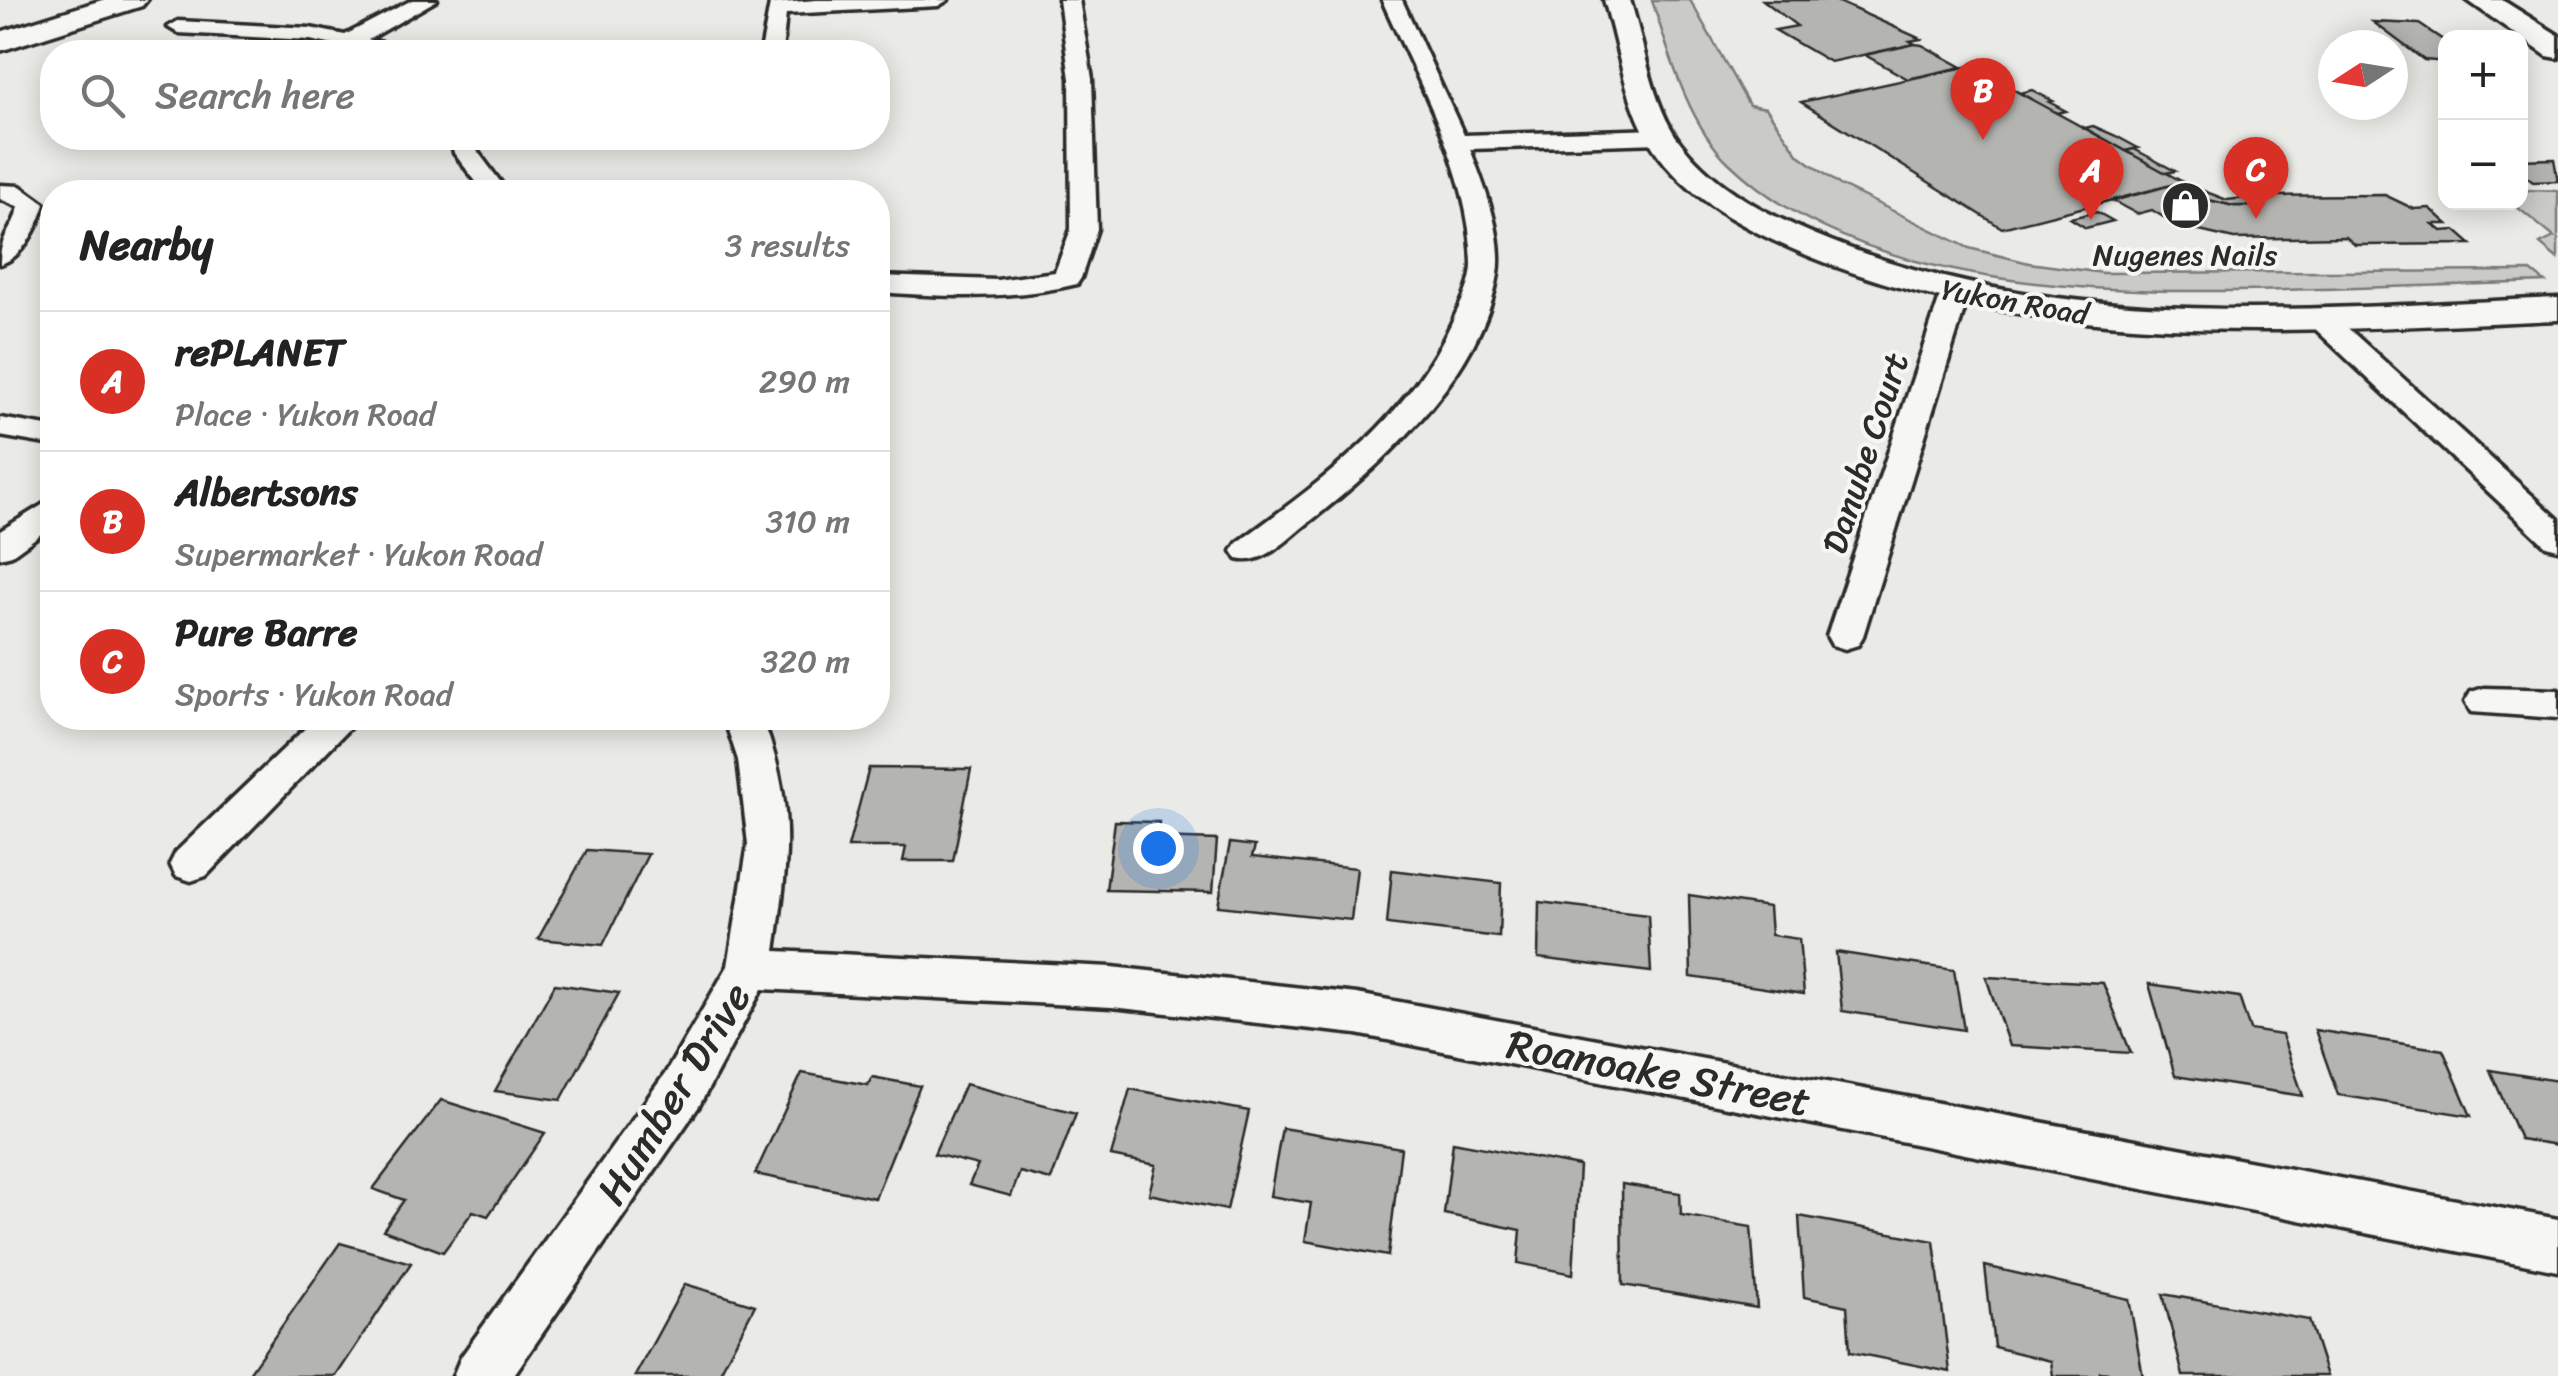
<!DOCTYPE html>
<meta charset="utf-8">
<style>
:root{--surface:#fff;--page:#f6f6f6;--text:#222;--muted:#767676;--line:#e0e0e0;--accent:#d93025}
body{margin:0;font-family:Sriracha,sans-serif;background:var(--page);color:var(--text)}
.controls{position:absolute;right:30px;top:30px;display:grid;overflow:hidden;border-radius:20px;box-shadow:0 5px 25px #0003}
.controls button{width:90px;height:90px;display:grid;place-items:center;padding:0;border:0;border-bottom:2px solid var(--line);background:var(--surface);color:var(--text);font:50px sans-serif}
.compass{position:absolute;left:2318px;top:30px;width:90px;height:90px;border-radius:50%;background:var(--surface);box-shadow:0 5px 25px #0003;rotate:258deg}
.you{position:absolute;left:1158px;top:848px;width:35px;height:35px;margin:-25px;border:8px solid #fff;border-radius:50%;background:#1a73e8;box-shadow:0 0 0 15px #1a73e833}
.badge{display:grid;place-items:center;width:65px;height:65px;border-radius:50%;background:var(--accent);color:#fff;font-size:32px;font-weight:700}
.pin{position:absolute;translate:-50% -82px;filter:drop-shadow(0 2px 5px #0008)}
.pin::after{content:'';position:absolute;top:52px;width:35px;height:30px;background:inherit;clip-path:polygon(0 0,100% 0,50% 100%)}
.list{margin:0;padding:0;list-style:none}
h2{display:flex;justify-content:space-between;align-items:center;height:130px;margin:0;padding:0 40px;font-size:42px}
h2 small{font-size:32px;font-weight:400;color:var(--muted)}
.list li{display:grid;grid-template-columns:65px 1fr auto;gap:30px;align-items:center;box-sizing:border-box;height:140px;padding:0 40px;border-top:2px solid var(--line)}
.list b{display:block;font-size:38px;white-space:nowrap}
.list p{margin:0;font-size:32px;white-space:nowrap;color:var(--muted)}
.list em{font-size:32px;font-style:normal;color:var(--muted)}
.icon{flex:none;width:55px;height:55px;fill:none;stroke:currentColor;stroke-width:2;stroke-linecap:round;stroke-linejoin:round}
.map{position:relative;flex:none;width:2558px;height:1376px;overflow:hidden}
.search{position:absolute;background:var(--surface);box-shadow:0 5px 25px #0003;left:40px;top:40px;width:850px;height:110px;display:flex;align-items:center;gap:25px;box-sizing:border-box;padding:0 35px;border-radius:40px;color:var(--muted);font-size:38px}
.panel{position:absolute;background:var(--surface);box-shadow:0 5px 25px #0003;left:40px;top:180px;width:850px;height:550px;border-radius:40px}
.map>svg:first-child{display:block}
.green{fill:#cacac7;stroke:#7a7a79;stroke-width:2.5}
.building{fill:#b4b4b1;stroke:#2b2b2b;stroke-width:2.5}
.lines{fill:none;stroke-linecap:round;stroke-linejoin:round}
.minor-casing{stroke:#2b2b2b;stroke-width:7}
.tertiary-casing{stroke:#2b2b2b;stroke-width:7}
.secondary-casing{stroke:#2b2b2b;stroke-width:7}
.primary-casing{stroke:#2b2b2b;stroke-width:7}
.minor{fill:#f6f6f2;fill-rule:evenodd}
.tertiary{fill:#f6f6f2;fill-rule:evenodd}
.secondary{fill:#f6f6f2;fill-rule:evenodd}
.primary{fill:#f6f6f2;fill-rule:evenodd}
.labels{text-anchor:middle;stroke-width:8;stroke-linejoin:round;paint-order:stroke}
.far-poi-label{font-size:30px;fill:#2b2b2b;stroke:#f6f6f2}
.far-street-label{font-size:30px;fill:#2b2b2b;stroke:#f6f6f2}
.street-label{font-size:35px;fill:#2b2b2b;stroke:#f6f6f2}
.near-street-label{font-size:42px;fill:#2b2b2b;stroke:#f6f6f2}
</style>
<div class="map">
<svg width="2558" height="1376" viewBox="0 0 2558 1376">
<rect width="100%" height="100%" fill="#eaeae6"/>
<filter id="ink" filterUnits="userSpaceOnUse"><feTurbulence type="fractalNoise" baseFrequency=".01" numOctaves="2"/><feDisplacementMap in="SourceGraphic" scale="20" xChannelSelector="R" yChannelSelector="G"/><feConvolveMatrix kernelMatrix="1 2 1 2 8 2 1 2 1" color-interpolation-filters="sRGB"/></filter>
<g filter="url(#ink)">
<g class="green">
<path d="M 1652,0 L 1690,0 L 1749,105 L 1766,108 L 1799,155 L 1840,185 L 1969,248 L 2029,263 L 2103,273 L 2531,271 L 2545,282 C 2472,285 2398,286 2325,289 C 2139,294 1874,302 1729,163 C 1688,124 1669,53 1652,0 Z"/>
<path d="M 2521,190 L 2558,191 L 2558,259 L 2540,244 L 2554,237 L 2512,203 L 2520,202 Z"/>
</g>
<g class="building">
<path d="M 1763,0 L 1834,0 L 1921,39 L 1910,41 L 1915,44 L 1830,62 L 1775,30 L 1797,26 Z"/>
<path d="M 2373,22 L 2419,24 L 2446,42 L 2446,62 L 2424,60 Z"/>
<path d="M 1915,44 L 1922,45 L 1962,67 L 1908,79 L 1865,55 Z"/>
<path d="M 1970,66 L 1985,74 L 2183,182 L 2002,228 L 1801,102 Z"/>
<path d="M 2032,90 L 2053,101 L 2049,102 L 2066,111 L 2057,113 L 2020,93 Z"/>
<path d="M 2093,126 L 2116,136 L 2138,148 L 2126,151 L 2085,128 Z"/>
<path d="M 2134,149 L 2175,171 L 2166,173 L 2126,151 Z"/>
<path d="M 2554,159 L 2558,181 L 2533,182 L 2520,172 L 2520,160 Z"/>
<path d="M 2175,184 L 2197,197 L 2234,206 L 2264,206 L 2253,196 L 2385,195 L 2414,209 L 2430,208 L 2448,224 L 2433,224 L 2442,231 L 2455,230 L 2471,244 L 2355,245 L 2346,237 L 2234,239 L 2178,226 L 2152,210 L 2137,214 L 2113,201 Z"/>
<path d="M 2188,185 L 2227,200 L 2254,197 L 2264,206 L 2234,206 L 2197,197 L 2179,187 Z"/>
<path d="M 2097,212 L 2113,221 L 2086,228 L 2070,218 Z"/>
<path d="M 869,768 L 971,769 L 953,861 L 903,861 L 906,847 L 848,847 Z"/>
<path d="M 1115,821 L 1159,822 L 1157,838 L 1217,840 L 1213,892 L 1106,890 Z"/>
<path d="M 1230,843 L 1255,846 L 1252,857 L 1357,868 L 1351,920 L 1218,906 Z"/>
<path d="M 587,850 L 648,854 L 603,945 L 538,939 Z"/>
<path d="M 1392,870 L 1501,883 L 1499,937 L 1387,924 Z"/>
<path d="M 1689,895 L 1769,907 L 1771,935 L 1799,939 L 1804,994 L 1691,977 Z"/>
<path d="M 1539,902 L 1648,915 L 1651,972 L 1538,958 Z"/>
<path d="M 1836,952 L 1954,970 L 1964,1030 L 1842,1011 Z"/>
<path d="M 1986,977 L 2103,983 L 2131,1053 L 2009,1046 Z"/>
<path d="M 555,984 L 619,993 L 561,1100 L 495,1091 Z"/>
<path d="M 2149,984 L 2239,997 L 2250,1030 L 2282,1035 L 2303,1096 L 2175,1076 Z"/>
<path d="M 2315,1030 L 2443,1050 L 2471,1116 L 2338,1095 Z"/>
<path d="M 2490,1070 L 2558,1081 L 2558,1145 L 2520,1139 Z"/>
<path d="M 802,1073 L 868,1085 L 872,1077 L 920,1086 L 875,1198 L 755,1174 Z"/>
<path d="M 965,1084 L 1076,1113 L 1051,1180 L 1020,1172 L 1011,1196 L 969,1185 L 978,1165 L 934,1154 Z"/>
<path d="M 1130,1089 L 1249,1111 L 1227,1210 L 1149,1194 L 1156,1165 L 1111,1156 Z"/>
<path d="M 441,1100 L 545,1133 L 488,1216 L 473,1211 L 443,1252 L 383,1230 L 404,1200 L 373,1189 Z"/>
<path d="M 1282,1128 L 1401,1148 L 1388,1256 L 1305,1241 L 1311,1203 L 1270,1196 Z"/>
<path d="M 1453,1142 L 1579,1166 L 1573,1274 L 1518,1263 L 1521,1230 L 1444,1214 Z"/>
<path d="M 1622,1184 L 1680,1193 L 1681,1215 L 1751,1227 L 1757,1308 L 1623,1285 Z"/>
<path d="M 1799,1216 L 1934,1241 L 1950,1372 L 1850,1352 L 1847,1306 L 1804,1297 Z"/>
<path d="M 340,1243 L 411,1263 L 336,1376 L 247,1376 Z"/>
<path d="M 1985,1266 L 2129,1299 L 2143,1376 L 2100,1372 L 2100,1376 L 2053,1376 L 2051,1361 L 1994,1347 Z"/>
<path d="M 685,1284 L 755,1305 L 718,1376 L 635,1376 Z"/>
<path d="M 2163,1294 L 2309,1320 L 2327,1376 L 2183,1376 Z"/>
</g>
<g class="lines">
<defs>
<g id="minor">
<path d="M 412,0 L 437,0 L 368,40 L 402,47 L 404,52 L 367,52 L 310,40 L 178,33 L 168,27 L 178,21 L 310,28 L 345,35 Z"/>
<path d="M 816,0 L 948,0 L 938,6 L 786,14 L 782,52 L 761,52 L 770,4 Z"/>
<path d="M 1059,0 L 1079,0 L 1092,79 L 1097,229 L 1081,278 L 1077,284 C 1010,300 945,297 878,292 L 878,276 L 997,280 L 1055,272 L 1071,229 L 1070,79 Z"/>
<path d="M 1382,0 L 1402,0 L 1464,135 L 1660,129 L 1672,136 L 1660,143 L 1470,149 C 1484,185 1504,235 1498,274 C 1482,374 1383,465 1308,523 C 1287,539 1264,566 1237,559 L 1232,551 L 1237,543 C 1322,481 1407,421 1452,322 C 1460,305 1472,284 1472,264 C 1470,170 1419,84 1382,0 Z"/>
<path d="M 451,138 L 473,138 L 478,152 L 508,192 L 484,192 L 454,153 Z"/>
<path d="M 0,185 L 20,186 L 45,204 C 39,225 23,258 0,264 C 0,235 12,232 19,207 L 0,199 Z"/>
<path d="M 1955,286 L 1969,294 L 1863,636 L 1858,645 L 1845,649 L 1832,645 L 1827,636 L 1941,294 Z"/>
<path d="M 2319,309 L 2329,311 L 2558,519 L 2558,549 L 2546,546 L 2309,323 L 2305,317 Z"/>
<path d="M 0,418 L 52,427 L 52,445 L 0,436 Z"/>
<path d="M 52,499 L 52,526 L 12,555 L 0,558 L 0,531 Z"/>
<path d="M 2484,688 L 2558,690 L 2558,718 L 2471,712 L 2465,702 L 2471,692 Z"/>
<path d="M 316,718 L 359,718 L 206,876 L 191,881 L 176,876 L 170,864 L 176,852 Z"/>
<path d="M 724,718 L 762,718 C 796,807 788,859 775,951 L 1112,967 L 1357,994 L 2558,1219 L 2558,1271 L 1357,1034 L 1112,1007 L 762,989 L 699,1106 L 513,1376 L 453,1376 L 461,1357 L 665,1074 L 728,966 L 748,844 L 738,760 Z"/>
</g>
<path id="tertiary" d="M 1604,0 L 1630,0 C 1645,45 1651,104 1680,142 C 1717,191 1776,219 1831,241 C 2062,334 2314,308 2558,298 L 2558,320 C 2306,330 2048,354 1809,256 C 1754,233 1696,205 1659,156 C 1626,111 1620,52 1604,0 Z"/>
<path id="secondary" d="M 102,0 L 147,0 L 142,6 L 0,51 L 0,32 Z"/>
<path id="primary" d="M 2467,0 L 2502,0 L 2558,35 L 2558,58 L 2547,56 Z"/>
</defs>
<use href="#minor" class="minor-casing"/>
<use href="#tertiary" class="tertiary-casing"/>
<use href="#secondary" class="secondary-casing"/>
<use href="#primary" class="primary-casing"/>
<use href="#minor" class="minor"/>
<use href="#tertiary" class="tertiary"/>
<use href="#secondary" class="secondary"/>
<use href="#primary" class="primary"/>
</g>
</g>
<defs>
<symbol id="shop-disc" viewBox="-11 -11 22 22"><circle r="9.5" fill="#2b2b2b" stroke="#f6f6f2"/><path d="M-5-2.5h2.3a2.7 3.5 0 0 1 5.4 0H5L5.5 6h-11ZM-1.5-2.5h3a1.5 2.3 0 0 0-3 0Z" fill="#fff"/></symbol>
</defs>
<g fill-rule="evenodd">
<use href="#shop-disc" x="2158" y="178" width="55" height="55"/>
</g>
<g class="labels">
<g class="far-poi-label">
<text x="2185" y="265">Nugenes Nails</text>
</g>
<g class="far-street-label">
<text transform="translate(2015 302) rotate(10)" y="10">Yukon Road</text>
</g>
<g class="street-label">
<text transform="translate(1865 453) rotate(-72)" y="12">Danube Court</text>
</g>
<g class="near-street-label">
<text transform="translate(1659 1072) rotate(11)" y="15">Roanoake Street</text>
<text transform="translate(673 1093) rotate(-58)" y="15">Humber Drive</text>
</g>
</g>
</svg>
<div class="controls">
<button>+</button>
<button>−</button>
</div>
<svg class="compass" viewBox="-18 -18 36 36"><path d="M0-13l5 13h-10z" fill="#e53935"/><path d="M0 13l5-13h-10z" fill="#767676"/></svg>
<div class="you"></div>
<div class="pin badge" style="left:2091px;top:220px">A</div>
<div class="pin badge" style="left:1983px;top:140px">B</div>
<div class="pin badge" style="left:2256px;top:219px">C</div>
<div class="search"><svg class="icon" aria-label="search" viewBox="0 0 24 24"><circle cx="10" cy="10" r="6"/><path d="M15 15l6 6"/></svg>Search here</div>
<section class="panel">
<h2>Nearby<small>3 results</small></h2>
<ul class="list">
<li><span class="badge">A</span><div><b>rePLANET</b><p>Place · Yukon Road</p></div><em>290 m</em></li>
<li><span class="badge">B</span><div><b>Albertsons</b><p>Supermarket · Yukon Road</p></div><em>310 m</em></li>
<li><span class="badge">C</span><div><b>Pure Barre</b><p>Sports · Yukon Road</p></div><em>320 m</em></li>
</ul>
</section>
</div>
